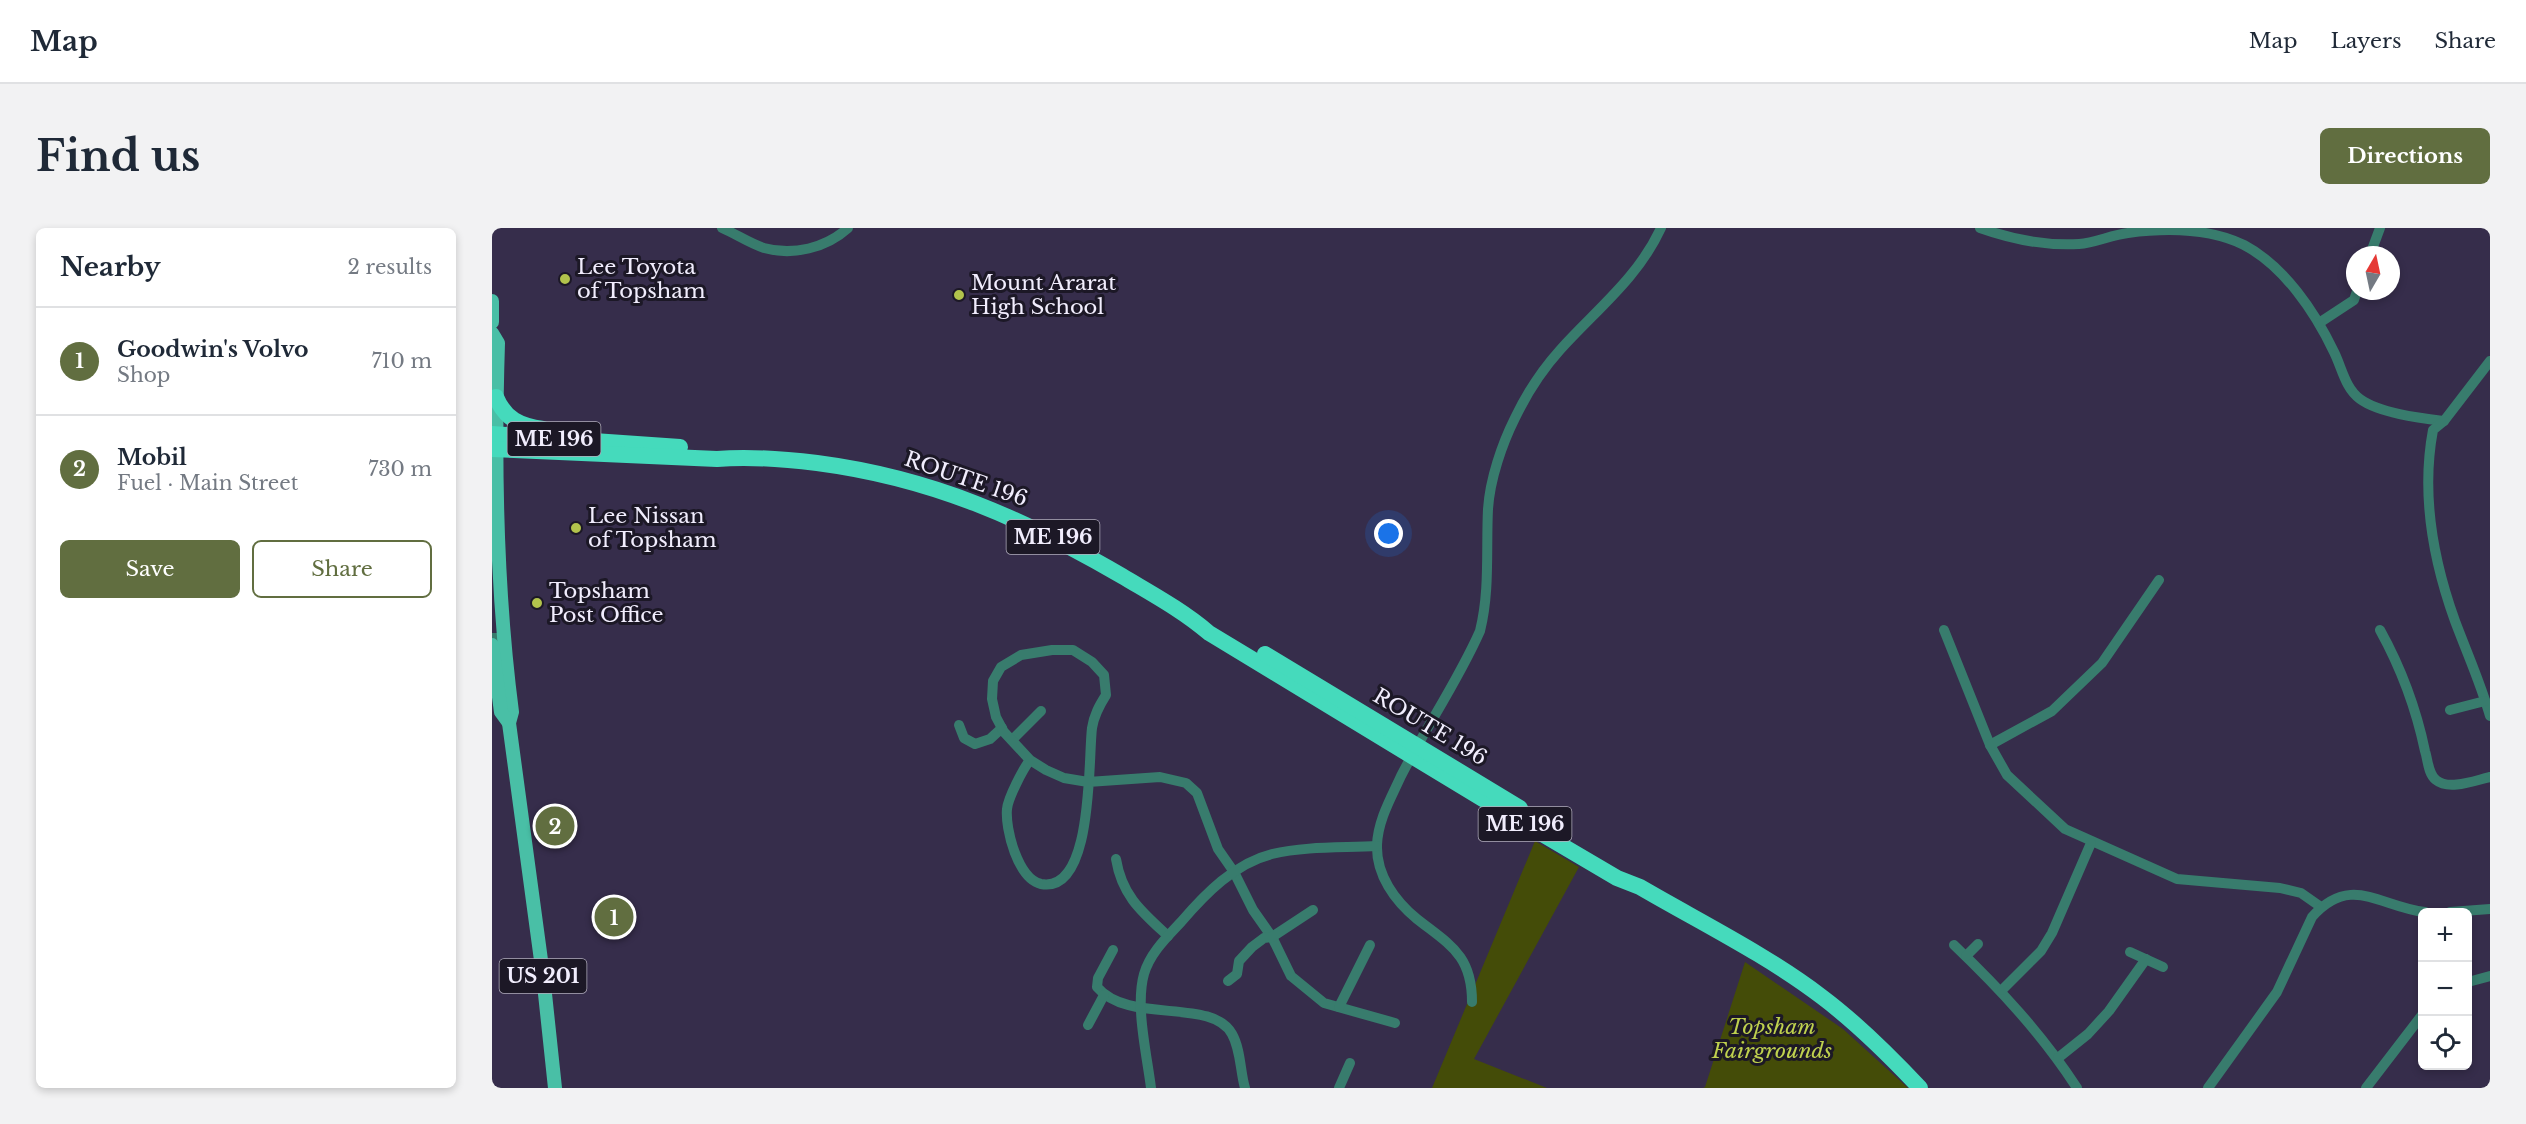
<!DOCTYPE html>
<meta charset="utf-8">
<style>
:root{--surface:#fff;--page:#f2f2f3;--text:#1f2937;--muted:#747a83;--line:#e0e1e3;--accent:#616e40}
body{margin:0;font-family:"Libre Baskerville",serif;background:var(--page);color:var(--text)}
.controls{position:absolute;right:18px;bottom:18px;display:grid;overflow:hidden;border-radius:9px;box-shadow:0 3px 9px #0003}
.controls button{width:54px;height:54px;display:grid;place-items:center;padding:0;border:0;border-bottom:2px solid var(--line);background:var(--surface);color:var(--text);font:30px sans-serif}
.compass{position:absolute;left:1854px;top:18px;width:54px;height:54px;border-radius:50%;background:var(--surface);box-shadow:0 3px 9px #0003;rotate:9deg}
.you{position:absolute;left:897px;top:306px;width:21px;height:21px;margin:-15px;border:4px solid #fff;border-radius:50%;background:#1a73e8;box-shadow:0 0 0 9px #1a73e833}
.badge{display:grid;place-items:center;width:39px;height:39px;border-radius:50%;background:var(--accent);color:#fff;font-size:20px;font-weight:700}
.pin{position:absolute;translate:-50% -50%;border:3px solid #fff;box-shadow:0 2px 6px #0006}
.list{margin:0;padding:0;list-style:none}
h2{display:flex;justify-content:space-between;align-items:center;height:78px;margin:0;padding:0 24px;font-size:26px}
h2 small{font-size:20px;font-weight:400;color:var(--muted)}
.list li{display:grid;grid-template-columns:39px 1fr auto;gap:18px;align-items:center;box-sizing:border-box;height:108px;padding:0 24px;border-top:2px solid var(--line)}
.list b{display:block;font-size:22px;white-space:nowrap}
.list p{margin:0;font-size:20px;white-space:nowrap;color:var(--muted)}
.list em{font-size:20px;font-style:normal;color:var(--muted)}
.actions{display:flex;gap:12px;padding:18px 24px}
.actions a{flex:1;padding:14px 0;border:2px solid var(--accent);border-radius:9px;text-align:center;font-size:21px;color:var(--accent)}
.actions .main{background:var(--accent);color:#fff}
.icon{flex:none;width:33px;height:33px;fill:none;stroke:currentColor;stroke-width:2;stroke-linecap:round;stroke-linejoin:round}
.map{position:relative;flex:none;width:1998px;height:860px;overflow:hidden;border-radius:9px}
header{display:flex;align-items:center;gap:36px;box-sizing:border-box;height:84px;padding:0 30px;background:var(--surface);border-bottom:2px solid var(--line)}
header strong{font-size:28px}
nav{display:flex;gap:33px;margin-inline-start:auto;font-size:21px}
.intro{display:flex;align-items:center;justify-content:space-between;box-sizing:border-box;height:144px;padding:0 36px}
h1{margin:0;font-size:42px}
.button{padding:15px 27px;border-radius:9px;background:var(--accent);color:#fff;font-size:21px;font-weight:700}
main{display:flex;gap:36px;padding:0 36px}
aside{flex:1;background:var(--surface);border-radius:9px;box-shadow:0 3px 9px #0003}
.map>svg:first-child{display:block}
.green{fill:#444c08}
.lines{fill:none;stroke-linecap:round;stroke-linejoin:round}
.minor{stroke:#387c6d;stroke-width:10}
.major{stroke:#49bfa6;stroke-width:14}
.highway{stroke:#45dabc;stroke-width:16}
.poi-dot{fill:#b2c34c;stroke:#1c1826;stroke-width:2}
.labels{text-anchor:middle;stroke-width:6;stroke-linejoin:round;paint-order:stroke}
.shield{fill:#1c1826;stroke:#b1adbc;stroke-width:1.5}
.shield-label{font-size:20px;font-weight:bold;fill:#f1edfd}
.poi-label{font-size:21px;fill:#f1edfd;stroke:#1c1826;text-anchor:start}
.street-label{font-size:21px;fill:#f1edfd;stroke:#1c1826}
.park-label{font-size:21px;font-style:italic;fill:#bfd14e;stroke:#1c1826}
</style>
<header>
<strong>Map</strong>
<nav><a>Map</a><a>Layers</a><a>Share</a></nav>
</header>
<div class="intro"><h1>Find us</h1><a class="button">Directions</a></div>
<main>
<aside>
<h2>Nearby<small>2 results</small></h2>
<ul class="list">
<li><span class="badge">1</span><div><b>Goodwin's Volvo</b><p>Shop</p></div><em>710 m</em></li>
<li><span class="badge">2</span><div><b>Mobil</b><p>Fuel · Main Street</p></div><em>730 m</em></li>
</ul>
<div class="actions"><a class="main">Save</a><a>Share</a></div>
</aside>
<div class="map">
<svg width="1998" height="860" viewBox="0 0 1998 860">
<rect width="100%" height="100%" fill="#362d4b"/>
<g class="green">
<path d="M 1043,613 L 1087,639 L 982,831 L 1055,860 L 940,860 Z"/>
<path d="M 1253,734 L 1351,801 L 1416,860 L 1211,860 L 1213,859 Z"/>
</g>
<g class="lines">
<g class="minor">
<path d="M 230,0 C 244,6 257,15 272,20 C 301,28 334,20 356,0"/>
<path d="M 1488,0 C 1519,11 1554,18 1587,16 C 1603,15 1619,7 1636,5 C 1674,0 1717,0 1752,17 C 1792,38 1823,84 1842,124 C 1850,140 1853,160 1868,171 C 1887,185 1928,190 1952,193"/>
<path d="M 1878,27 L 1888,0"/>
<path d="M 1827,95 L 1862,72 L 1865,63"/>
<path d="M 1998,133 L 1952,193 L 1941,202 C 1929,266 1941,332 1963,393 C 1975,425 1989,456 1998,488"/>
<path d="M 1452,402 L 1498,517 L 1515,547 L 1573,601 L 1685,651 L 1788,660 L 1809,665 L 1829,679"/>
<path d="M 1888,402 C 1909,440 1924,480 1933,523 C 1936,532 1936,546 1944,552 C 1957,563 1984,552 1998,549"/>
<path d="M 0,410 L 11,410"/>
<path d="M 1958,482 L 1993,473"/>
<path d="M 467,497 L 472,510 L 483,516 L 498,511 L 510,500"/>
<path d="M 520,512 L 549,483"/>
<path d="M 1498,517 L 1560,483 L 1610,435 L 1667,352"/>
<path d="M 538,532 C 531,541 516,570 515,581 C 513,601 526,651 549,656 C 602,666 596,531 600,500 C 602,487 607,478 614,467 L 612,447 L 600,434 L 581,422 L 560,422 L 529,427 L 509,439 L 501,453 L 500,471 L 504,489 L 512,504 L 538,532 L 554,542 L 572,550 L 596,554 L 668,549 L 694,555 L 705,565 L 726,621 L 742,644 L 761,682 L 780,709 L 799,748 L 832,775 L 903,795"/>
<path d="M 624,631 C 630,668 650,684 676,708"/>
<path d="M 1958,684 L 1998,681"/>
<path d="M 1462,717 C 1508,761 1550,806 1585,860"/>
<path d="M 621,722 L 606,750 L 605,759 C 637,797 720,769 740,806 C 749,822 748,843 753,860"/>
<path d="M 1638,724 L 1671,739"/>
<path d="M 1474,728 L 1486,716"/>
<path d="M 736,753 L 745,746 L 747,733 L 760,719 L 772,710 L 780,709 L 821,682"/>
<path d="M 1976,754 L 1998,748"/>
<path d="M 1510,762 L 1549,723 L 1560,705 L 1599,615"/>
<path d="M 980,774 C 980,727 958,717 925,691 C 903,673 884,647 885,617 C 886,592 899,570 909,548 C 934,499 966,453 988,403 C 998,363 994,322 996,281 C 998,251 1010,216 1023,190 C 1035,165 1050,142 1068,122 C 1104,82 1146,50 1169,0"/>
<path d="M 847,779 L 878,717"/>
<path d="M 596,797 L 612,767"/>
<path d="M 1566,830 L 1596,806 L 1617,783 L 1654,731"/>
<path d="M 659,860 C 655,827 643,778 652,746 C 658,725 675,709 689,694 C 713,666 743,635 780,626 C 814,618 851,620 885,618"/>
<path d="M 847,860 L 858,835"/>
<path d="M 1716,860 L 1785,764 L 1820,689 C 1859,645 1888,679 1933,684"/>
<path d="M 1874,860 L 1930,787"/>
</g>
<g class="major">
<path d="M 0,73 L 0,94"/>
<path d="M 0,105 L 6,115 C 2,239 4,361 20,484 L 17,495 L 51,747 L 63,860"/>
<path d="M 0,417 L 9,484 L 17,495"/>
</g>
<g class="highway">
<path d="M 4,169 C 13,191 28,198 51,201"/>
<path d="M 0,206 L 188,219"/>
<path d="M 0,221 L 225,231 C 258,228 292,231 325,235 C 440,250 530,290 630,348 C 660,366 690,382 717,405 L 989,570 L 1125,650 L 1148,659 C 1208,694 1275,727 1330,769 C 1366,796 1397,827 1428,860"/>
<path d="M 773,426 L 1028,580"/>
</g>
</g>
<g class="poi-dot">
<circle cx="73" cy="51" r="6"/>
<circle cx="467" cy="67" r="6"/>
<circle cx="84" cy="300" r="6"/>
<circle cx="45" cy="375" r="6"/>
</g>
<g class="labels">
<g class="shield">
<rect x="15.5" y="194" width="93" height="34" rx="4.5"/>
<rect x="514.5" y="292" width="93" height="34" rx="4.5"/>
<rect x="986.5" y="579" width="93" height="34" rx="4.5"/>
<rect x="7.5" y="731" width="87" height="34" rx="4.5"/>
</g>
<g class="shield-label">
<text x="62" y="218">ME 196</text>
<text x="561" y="316">ME 196</text>
<text x="1033" y="603">ME 196</text>
<text x="51" y="755">US 201</text>
</g>
<g class="poi-label">
<text x="85" y="46">Lee Toyota<tspan x="85" dy="24">of Topsham</tspan></text>
<text x="479" y="62">Mount Ararat<tspan x="479" dy="24">High School</tspan></text>
<text x="96" y="295">Lee Nissan<tspan x="96" dy="24">of Topsham</tspan></text>
<text x="57" y="370">Topsham<tspan x="57" dy="24">Post Office</tspan></text>
</g>
<g class="street-label">
<text transform="translate(474 251) rotate(19)" y="7">ROUTE 196</text>
<text transform="translate(938 499) rotate(31)" y="7">ROUTE 196</text>
</g>
<g class="park-label">
<text x="1280" y="806">Topsham<tspan x="1280" dy="24">Fairgrounds</tspan></text>
</g>
</g>
</svg>
<div class="controls">
<button>+</button>
<button>−</button>
<button><svg class="icon" aria-label="locate" viewBox="0 0 24 24"><circle cx="12" cy="12" r="6"/><path d="M12 2v4M12 18v4M2 12h4M18 12h4"/></svg></button>
</div>
<svg class="compass" viewBox="-18 -18 36 36"><path d="M0-13l5 13h-10z" fill="#e53935"/><path d="M0 13l5-13h-10z" fill="#747a83"/></svg>
<div class="you"></div>
<div class="pin badge" style="left:122px;top:689px">1</div>
<div class="pin badge" style="left:63px;top:598px">2</div>
</div>
</main>
